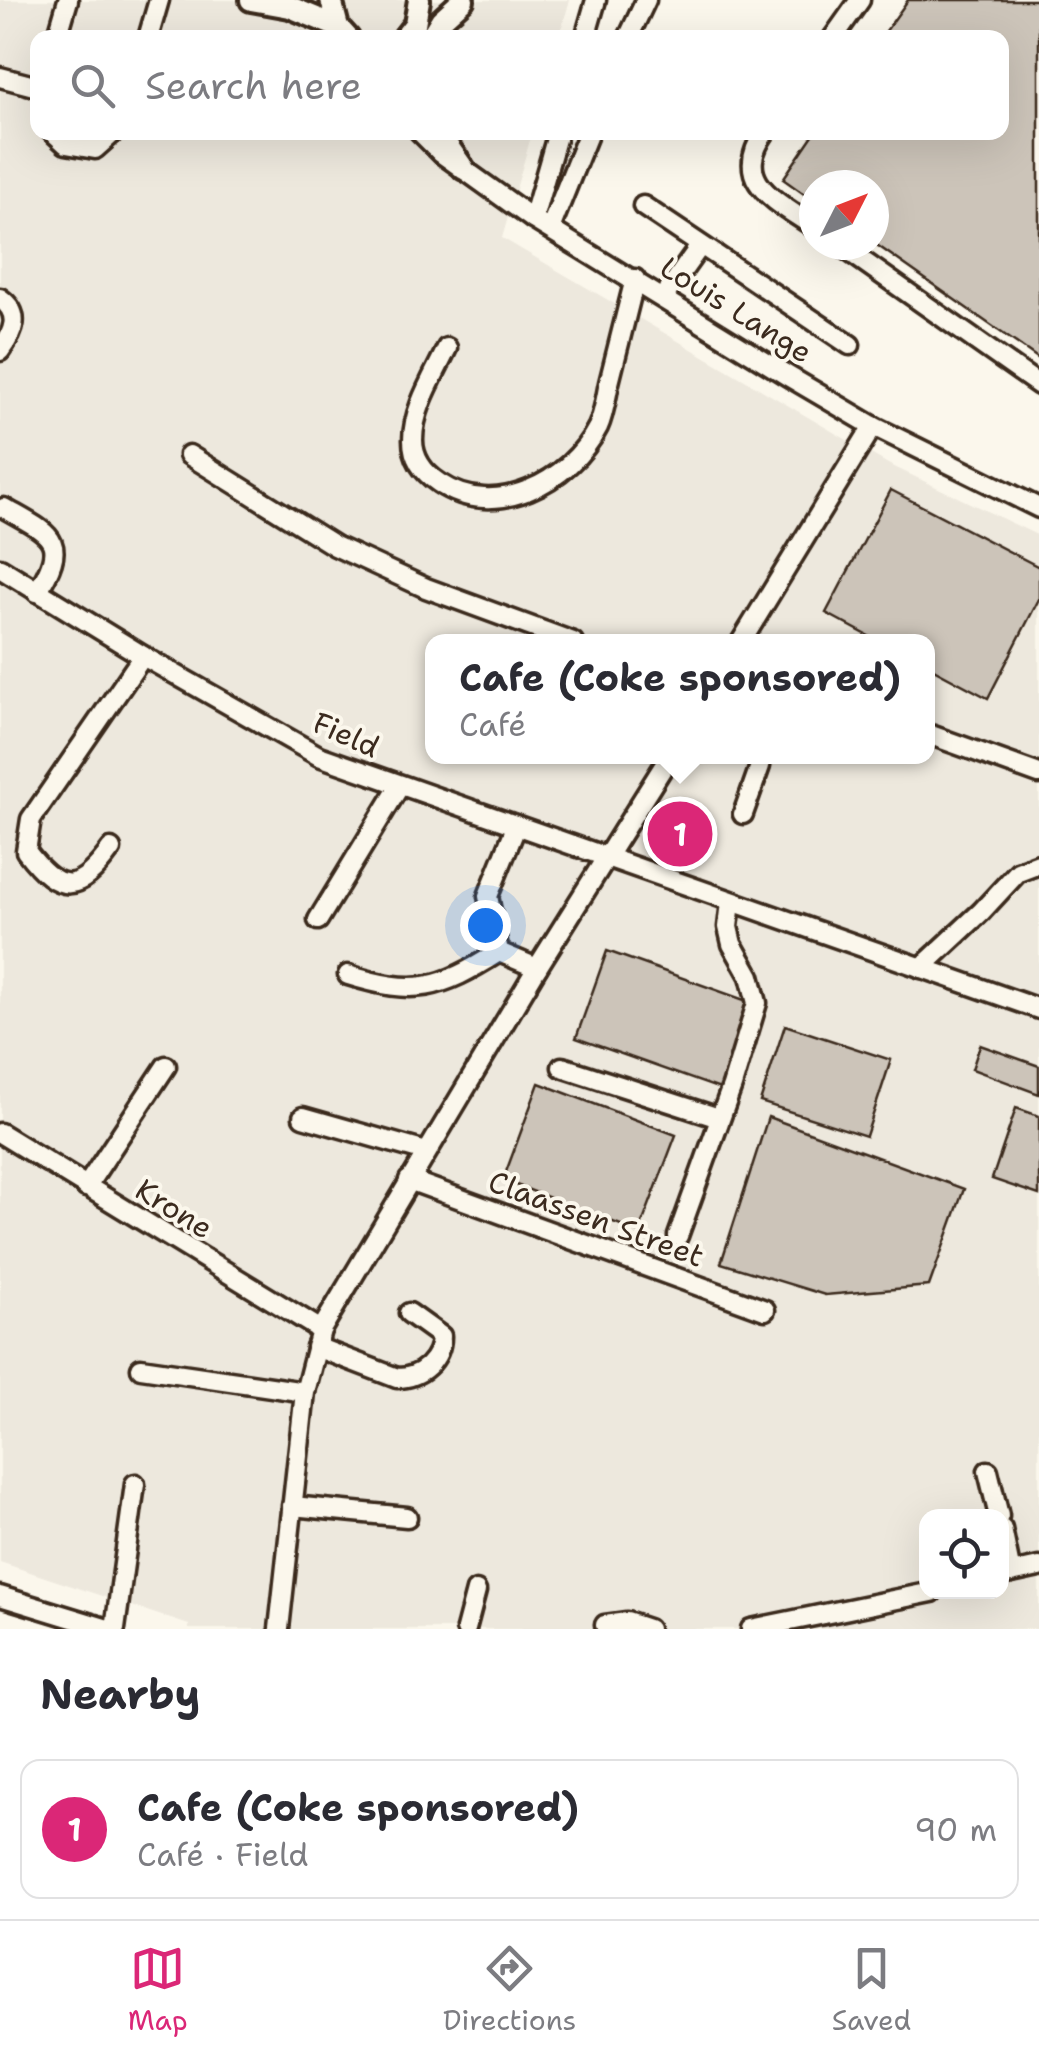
<!DOCTYPE html>
<meta charset="utf-8">
<style>
:root{--surface:#fff;--page:#f2f2f3;--text:#2b2b33;--muted:#7c7c81;--line:#e1e1e2;--accent:#db2777}
body{margin:0;font-family:"Shantell Sans",sans-serif;background:var(--page);color:var(--text)}
.controls{position:absolute;right:30px;bottom:30px;display:grid;overflow:hidden;border-radius:20px;box-shadow:0 10px 40px #0002}
.controls button{width:90px;height:90px;display:grid;place-items:center;padding:0;border:0;border-bottom:2px solid var(--line);background:var(--surface);color:var(--text);font:50px sans-serif}
.compass{position:absolute;left:799px;top:170px;width:90px;height:90px;border-radius:50%;background:var(--surface);box-shadow:0 10px 40px #0002;rotate:48deg}
.you{position:absolute;left:485px;top:925px;width:35px;height:35px;margin:-25px;border:8px solid #fff;border-radius:50%;background:#1a73e8;box-shadow:0 0 0 15px #1a73e833}
.badge{display:grid;place-items:center;width:65px;height:65px;border-radius:50%;background:var(--accent);color:#fff;font-size:32px;font-weight:700}
.pin{position:absolute;translate:-50% -50%;border:5px solid #fff;box-shadow:0 2px 10px #0006}
.popup{position:absolute;left:425px;top:634px;width:510px;height:130px;box-sizing:border-box;display:grid;place-content:center;border-radius:20px;background:var(--surface);filter:drop-shadow(0 2px 8px #0005);font-size:32px;white-space:nowrap;color:var(--muted)}
.popup b{font-size:38px;color:var(--text)}
.popup::after{content:'';position:absolute;left:50%;top:100%;margin-left:-20px;border:20px solid transparent;border-top-color:var(--surface)}
.list{margin:0;padding:0;list-style:none}
h2{display:flex;justify-content:space-between;align-items:center;height:130px;margin:0;padding:0 40px;font-size:42px}
h2 small{font-size:32px;font-weight:400;color:var(--muted)}
.list li{display:grid;grid-template-columns:65px 1fr auto;gap:30px;align-items:center;box-sizing:border-box;height:140px;margin:0 20px 20px;padding:0 20px;border:2px solid var(--line);border-radius:20px}
.list b{display:block;font-size:38px;white-space:nowrap}
.list p{margin:0;font-size:32px;white-space:nowrap;color:var(--muted)}
.list em{font-size:32px;font-style:normal;color:var(--muted)}
.icon{flex:none;width:55px;height:55px;fill:none;stroke:currentColor;stroke-width:2;stroke-linecap:round;stroke-linejoin:round}
.map{position:relative;flex:none;width:1039px;height:1629px;overflow:hidden}
.search{position:absolute;background:var(--surface);box-shadow:0 10px 40px #0002;left:30px;right:30px;top:30px;height:110px;display:flex;align-items:center;gap:25px;box-sizing:border-box;padding:0 35px;border-radius:20px;color:var(--muted);font-size:38px}
.sheet{height:290px;background:var(--surface)}
nav{display:flex;justify-content:space-around;align-items:center;box-sizing:border-box;height:140px;border-top:2px solid var(--line);background:var(--surface);font-size:28px;color:var(--muted)}
nav a{display:grid;justify-items:center;gap:5px}
nav .on{color:var(--accent)}
.map>svg:first-child{display:block}
.built{fill:#ede8dd;fill-rule:evenodd}
.building{fill:#ccc4b9;stroke:#3b2a1e;stroke-width:2.5}
.lines{fill:none;stroke-linecap:round;stroke-linejoin:round}
.minor-casing{stroke:#3b2a1e;stroke-width:25}
.major-casing{stroke:#3b2a1e;stroke-width:28}
.minor{stroke:#fbf7ec;stroke-width:18}
.major{stroke:#fbf7ec;stroke-width:20}
.labels{text-anchor:middle;stroke-width:8;stroke-linejoin:round;paint-order:stroke}
.street-label{font-size:30px;fill:#3b2a1e;stroke:#fbf7ec}
</style>
<div class="map">
<svg width="1039" height="1629" viewBox="0 0 1039 1629">
<rect width="100%" height="100%" fill="#fbf7ec"/>
<filter id="ink" filterUnits="userSpaceOnUse"><feTurbulence type="fractalNoise" baseFrequency=".01" numOctaves="2"/><feDisplacementMap in="SourceGraphic" scale="20" xChannelSelector="R" yChannelSelector="G"/><feConvolveMatrix kernelMatrix="1 2 1 2 8 2 1 2 1" color-interpolation-filters="sRGB"/></filter>
<g filter="url(#ink)">
<path class="built" d="M 0,0 L 570,0 L 559,37 L 38,38 L 38,132 L 532,133 L 502,238 L 888,464 L 1039,536 L 1039,1629 L 189,1629 L 189,1625 L 0,1562 ZM 432,642 L 928,642 L 928,756 L 432,756 ZM 926,1516 L 1002,1516 L 1002,1592 L 926,1592 Z"/>
<g class="building">
<path d="M 908,0 L 1039,0 L 1039,359 L 874,243 L 874,185 L 814,185 L 814,201 L 783,179 L 815,132 L 1002,132 L 1002,38 L 881,38 Z"/>
<path d="M 891,490 L 1039,567 L 1039,599 L 988,698 L 928,666 L 928,642 L 880,642 L 826,613 Z"/>
<path d="M 607,951 L 750,1002 L 720,1089 L 576,1038 Z"/>
<path d="M 785,1025 L 891,1060 L 866,1136 L 760,1102 Z"/>
<path d="M 980,1045 L 1039,1066 L 1039,1094 L 972,1069 Z"/>
<path d="M 539,1083 L 676,1135 L 639,1232 L 503,1180 Z"/>
<path d="M 1016,1108 L 1039,1116 L 1039,1195 L 992,1179 Z"/>
<path d="M 768,1117 L 964,1189 L 929,1286 L 825,1295 L 721,1263 Z"/>
</g>
<g class="lines">
<defs>
<g id="minor">
<path d="M 57,38 L 68,0"/>
<path d="M 148,38 L 159,0"/>
<path d="M 585,38 L 596,0"/>
<path d="M 628,38 L 646,0"/>
<path d="M 833,38 L 860,0"/>
<path d="M 0,77 L 38,87"/>
<path d="M 53,132 L 66,144 L 95,149 L 114,132"/>
<path d="M 420,132 L 441,153 L 533,219 L 788,376 L 873,426 L 1039,508"/>
<path d="M 765,132 C 730,182 777,201 814,227"/>
<path d="M 643,206 L 850,345"/>
<path d="M 533,219 L 558,132"/>
<path d="M 550,229 L 589,132"/>
<path d="M 840,245 L 1039,385"/>
<path d="M 0,298 C 22,314 14,332 0,351"/>
<path d="M 663,298 L 700,246"/>
<path d="M 447,348 C 434,376 413,408 413,440 C 413,459 424,473 439,483 C 495,521 570,482 598,427 C 604,414 606,397 609,383 C 618,348 626,314 635,279"/>
<path d="M 189,455 L 335,546 L 426,588 L 573,642"/>
<path d="M 4,508 C 51,535 70,539 37,592"/>
<path d="M 0,568 L 143,656 L 319,756 L 1039,1009"/>
<path d="M 741,642 L 873,426"/>
<path d="M 928,734 L 1039,774"/>
<path d="M 743,814 L 760,766 L 760,756"/>
<path d="M 516,827 L 488,896 L 499,952 L 537,968"/>
<path d="M 111,849 C 79,893 60,896 26,851 L 31,819 L 143,656"/>
<path d="M 318,920 L 399,787"/>
<path d="M 921,968 L 981,912 L 1018,872 L 1039,864"/>
<path d="M 348,975 C 416,996 439,990 499,952"/>
<path d="M 562,1067 L 719,1118"/>
<path d="M 303,1117 L 426,1152"/>
<path d="M 0,1133 L 321,1330"/>
<path d="M 409,1180 L 765,1310"/>
<path d="M 86,1187 L 166,1066"/>
<path d="M 678,1236 L 732,1086 L 757,1003 L 750,976 L 732,944 L 728,927 L 731,902"/>
<path d="M 316,1347 L 397,1378 C 421,1378 441,1360 441,1336 L 409,1313"/>
<path d="M 141,1368 L 305,1392"/>
<path d="M 988,1471 L 999,1516"/>
<path d="M 292,1506 L 407,1517"/>
<path d="M 1002,1529 L 1011,1573"/>
<path d="M 1002,1575 L 1039,1567"/>
<path d="M 0,1596 L 108,1629"/>
<path d="M 605,1625 L 627,1622 L 648,1629"/>
<path d="M 115,1629 L 135,1484"/>
<path d="M 279,1629 L 305,1392 L 321,1330 L 537,968 L 670,756"/>
<path d="M 466,1629 L 476,1591"/>
<path d="M 751,1629 L 932,1592"/>
</g>
<g id="major">
<path d="M 251,0 L 290,7 L 338,27"/>
<path d="M 331,0 L 338,27 L 348,38"/>
<path d="M 404,38 L 415,24 L 419,0"/>
<path d="M 430,38 L 441,20 L 463,0"/>
<path d="M 438,132 L 464,169"/>
</g>
</defs>
<use href="#minor" class="minor-casing"/>
<use href="#major" class="major-casing"/>
<use href="#minor" class="minor"/>
<use href="#major" class="major"/>
</g>
</g>
<g class="labels">
<g class="street-label">
<text transform="translate(736 310) rotate(32)" y="10">Louis Lange</text>
<text transform="translate(346 735) rotate(24)" y="10">Field</text>
<text transform="translate(174 1209) rotate(32)" y="10">Krone</text>
<text transform="translate(596 1219) rotate(20)" y="10">Claassen Street</text>
</g>
</g>
</svg>
<div class="controls">
<button><svg class="icon" aria-label="locate" viewBox="0 0 24 24"><circle cx="12" cy="12" r="6"/><path d="M12 2v4M12 18v4M2 12h4M18 12h4"/></svg></button>
</div>
<svg class="compass" viewBox="-18 -18 36 36"><path d="M0-13l5 13h-10z" fill="#e53935"/><path d="M0 13l5-13h-10z" fill="#7c7c81"/></svg>
<div class="you"></div>
<div class="pin badge" style="left:680px;top:834px">1</div>
<div class="popup"><b>Cafe (Coke sponsored)</b>Café</div>
<div class="search"><svg class="icon" aria-label="search" viewBox="0 0 24 24"><circle cx="10" cy="10" r="6"/><path d="M15 15l6 6"/></svg>Search here</div>
</div>
<section class="sheet">
<h2>Nearby<small></small></h2>
<ul class="list">
<li><span class="badge">1</span><div><b>Cafe (Coke sponsored)</b><p>Café · Field</p></div><em>90 m</em></li>
</ul>
</section>
<nav>
<a class="on"><svg class="icon" aria-label="map" viewBox="0 0 24 24"><path d="M3 6l6-2 6 2 6-2v14l-6 2-6-2-6 2zM9 4v14M15 6v14"/></svg>Map</a>
<a><svg class="icon" aria-label="directions" viewBox="0 0 24 24"><path d="M12 3l9 9-9 9-9-9zM9 14v-3h6M13 9l2 2-2 2"/></svg>Directions</a>
<a><svg class="icon" aria-label="saved" viewBox="0 0 24 24"><path d="M7 4h10v16l-5-4-5 4z"/></svg>Saved</a>
</nav>
